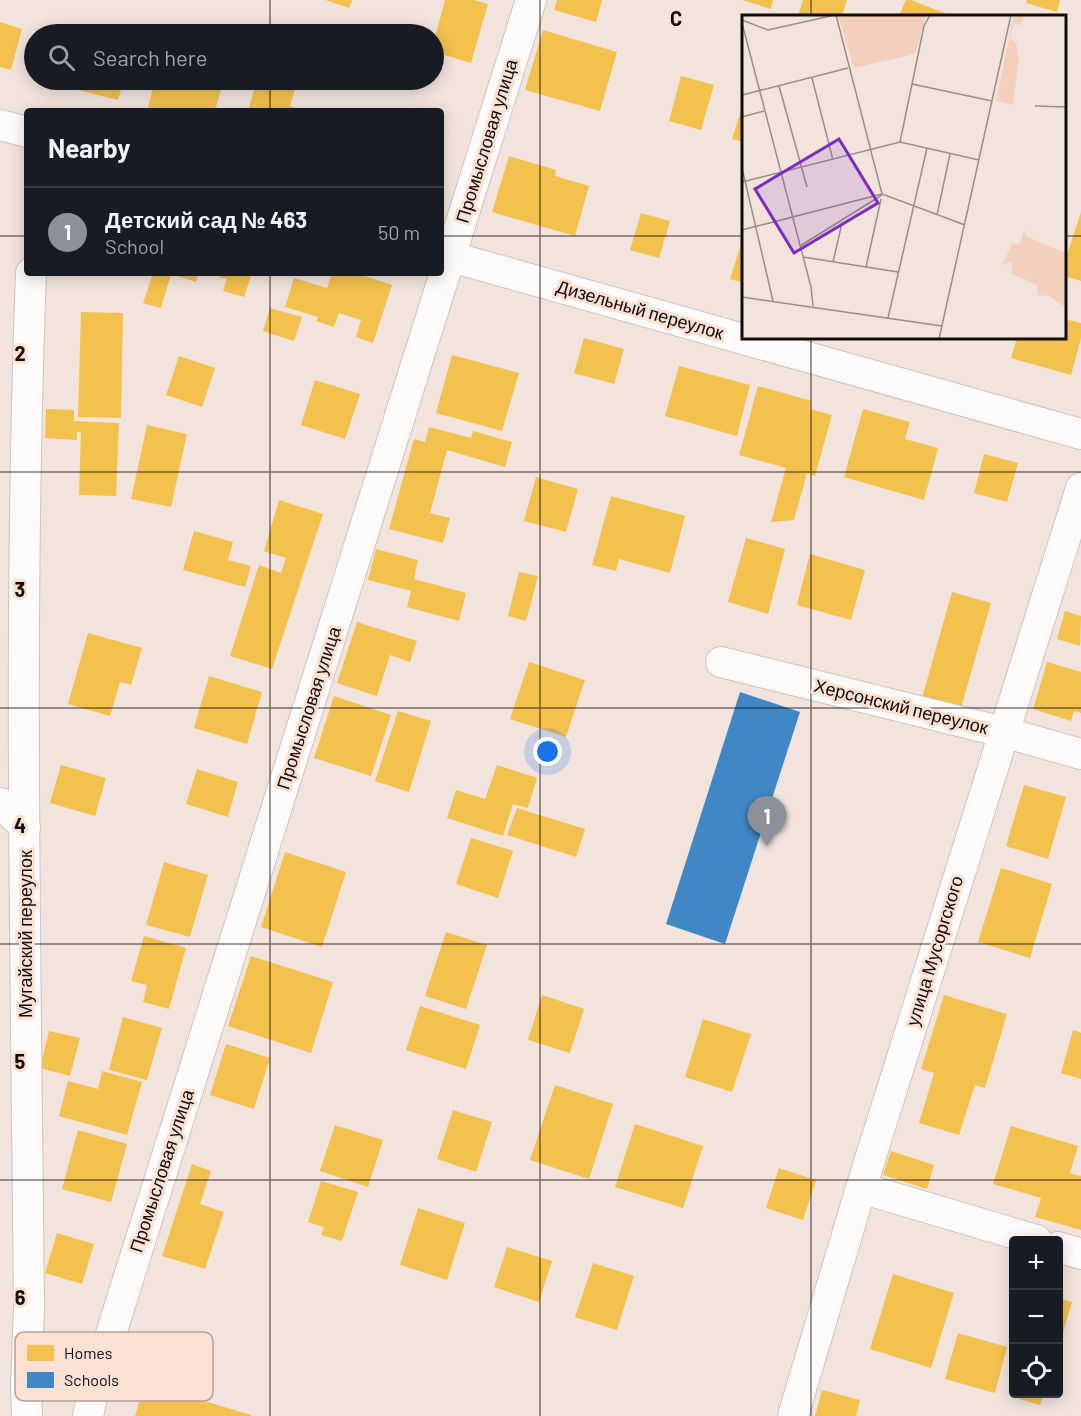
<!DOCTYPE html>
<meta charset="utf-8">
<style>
:root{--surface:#171b24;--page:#20242c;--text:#f1f3f6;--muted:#9ea1a6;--line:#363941;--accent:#8c9099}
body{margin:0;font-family:Barlow,sans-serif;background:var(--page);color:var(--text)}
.controls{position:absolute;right:18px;bottom:18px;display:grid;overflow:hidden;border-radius:6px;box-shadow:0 3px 15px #0003}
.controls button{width:54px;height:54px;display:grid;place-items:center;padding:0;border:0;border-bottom:2px solid var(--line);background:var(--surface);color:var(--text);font:30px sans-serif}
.you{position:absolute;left:548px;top:752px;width:21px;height:21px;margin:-15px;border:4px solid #fff;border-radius:50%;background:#1a73e8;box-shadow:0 0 0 9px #1a73e833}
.badge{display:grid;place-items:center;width:39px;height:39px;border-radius:50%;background:var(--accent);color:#fff;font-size:20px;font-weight:700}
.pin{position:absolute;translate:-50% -50px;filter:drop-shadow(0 2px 3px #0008)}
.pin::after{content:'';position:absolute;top:32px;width:21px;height:18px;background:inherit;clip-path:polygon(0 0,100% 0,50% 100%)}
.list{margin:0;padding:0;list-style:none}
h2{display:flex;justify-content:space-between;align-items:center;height:78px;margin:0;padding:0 24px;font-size:26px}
h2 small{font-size:20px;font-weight:400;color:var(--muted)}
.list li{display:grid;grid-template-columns:39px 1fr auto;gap:18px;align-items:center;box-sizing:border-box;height:90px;padding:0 24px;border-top:2px solid var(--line)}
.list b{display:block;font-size:22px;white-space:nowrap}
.list p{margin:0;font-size:20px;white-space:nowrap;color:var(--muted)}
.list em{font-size:20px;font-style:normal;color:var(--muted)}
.icon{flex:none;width:33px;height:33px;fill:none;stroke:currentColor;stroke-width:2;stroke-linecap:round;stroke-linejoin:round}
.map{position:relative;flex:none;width:1081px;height:1416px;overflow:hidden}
.search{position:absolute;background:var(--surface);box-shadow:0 3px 15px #0003;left:24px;top:24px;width:420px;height:66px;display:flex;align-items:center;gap:15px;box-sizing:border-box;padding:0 21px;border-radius:33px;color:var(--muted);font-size:22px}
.panel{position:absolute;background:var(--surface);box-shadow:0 3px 15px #0003;left:24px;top:108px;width:420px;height:168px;border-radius:6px}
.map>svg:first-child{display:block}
.homes{fill:#f2c14e}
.schools{fill:#3f88c5}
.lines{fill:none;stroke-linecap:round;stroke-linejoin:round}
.street-casing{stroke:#cec3bd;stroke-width:32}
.street{stroke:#fdfbfa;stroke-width:30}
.grid{fill:none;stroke:#130b07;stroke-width:1.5;stroke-opacity:0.55}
.labels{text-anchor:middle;stroke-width:6;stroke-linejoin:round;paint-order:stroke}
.street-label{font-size:18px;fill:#130b07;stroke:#fbe0d4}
.inset-road{fill:none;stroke:#998d87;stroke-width:1.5}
.view{fill:#7b2cbf;fill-opacity:0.15;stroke:#7b2cbf;stroke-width:3}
.inset-edge{fill:none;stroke:#130b07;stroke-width:3}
.key{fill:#fbe0d4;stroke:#b5a096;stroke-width:1.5}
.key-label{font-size:16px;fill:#130b07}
.grid-label{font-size:20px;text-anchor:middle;font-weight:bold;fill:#130b07;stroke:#fbe0d4;stroke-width:6;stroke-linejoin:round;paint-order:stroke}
</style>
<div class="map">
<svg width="1081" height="1416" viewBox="0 0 1081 1416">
<rect width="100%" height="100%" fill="#f2e4dd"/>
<g class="homes">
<path d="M 325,0 L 352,0 L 349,8 Z"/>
<path d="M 445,0 L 474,0 L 488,4 L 471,63 L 434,52 L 434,41 Z"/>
<path d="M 557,0 L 602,0 L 596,22 L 554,10 Z"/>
<path d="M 742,0 L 773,0 L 771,9 Z"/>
<path d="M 803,0 L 847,0 L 842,16 L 798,16 Z"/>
<path d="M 906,0 L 911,0 L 952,16 L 899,16 Z"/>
<path d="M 1027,0 L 1060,0 L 1057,12 L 1026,3 Z"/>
<path d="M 0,22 L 22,29 L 11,70 L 0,67 Z"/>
<path d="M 543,30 L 617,52 L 600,111 L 525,90 Z"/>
<path d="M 681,76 L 714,85 L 701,130 L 669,121 Z"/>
<path d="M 55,80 L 124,80 L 118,100 L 54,84 Z"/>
<path d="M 155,80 L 198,80 L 222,86 L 215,111 L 162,111 L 148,107 Z"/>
<path d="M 257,80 L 298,80 L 290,106 L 306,111 L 248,111 Z"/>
<path d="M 744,101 L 744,142 L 732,139 Z"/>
<path d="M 509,156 L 556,170 L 555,176 L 589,186 L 575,236 L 492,212 Z"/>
<path d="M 1081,212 L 1081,281 L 1064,276 L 1064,264 Z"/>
<path d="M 641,213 L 670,221 L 659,258 L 630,250 Z"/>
<path d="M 744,235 L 744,283 L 730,279 Z"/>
<path d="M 153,273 L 199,273 L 196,282 L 171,274 L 161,308 L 143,303 Z"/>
<path d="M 220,273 L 252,273 L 244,297 L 223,291 L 227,279 L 219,277 Z"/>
<path d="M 332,273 L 355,273 L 392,285 L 373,343 L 356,337 L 361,320 L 339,313 L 334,327 L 316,321 L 318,317 L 285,307 L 294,278 L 327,288 Z"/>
<path d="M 270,308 L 302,317 L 294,341 L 263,331 Z"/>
<path d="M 81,312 L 123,313 L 121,418 L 78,417 Z"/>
<path d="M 1064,319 L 1081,323 L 1081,338 L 1071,375 L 1011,358 L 1017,338 L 1064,338 Z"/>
<path d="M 584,338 L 624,349 L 614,384 L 574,373 Z"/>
<path d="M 452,355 L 519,373 L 502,431 L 436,413 Z"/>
<path d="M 179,356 L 215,368 L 202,407 L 166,395 Z"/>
<path d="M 679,366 L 750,385 L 737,436 L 665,416 Z"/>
<path d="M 315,380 L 360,394 L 345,439 L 301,425 Z"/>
<path d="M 758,386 L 812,401 L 810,409 L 832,415 L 815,476 L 807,473 L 794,520 L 771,522 L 786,468 L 739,455 Z"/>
<path d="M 46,409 L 74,410 L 74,421 L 119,423 L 116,496 L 79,495 L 81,432 L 77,432 L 77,440 L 45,438 Z"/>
<path d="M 863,409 L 910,422 L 905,439 L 938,448 L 924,500 L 844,477 Z"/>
<path d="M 147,425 L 187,434 L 171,507 L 131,499 Z"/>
<path d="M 429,427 L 471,438 L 473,431 L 512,442 L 505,467 L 447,450 L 430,513 L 450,518 L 443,543 L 389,529 L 414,439 L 425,442 Z"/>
<path d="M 984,454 L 1018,463 L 1007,502 L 974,493 Z"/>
<path d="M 536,477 L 578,489 L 566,532 L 524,521 Z"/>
<path d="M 611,496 L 685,516 L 670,573 L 619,559 L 616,571 L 592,565 Z"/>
<path d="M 279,500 L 323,514 L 272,669 L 230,656 L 259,565 L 281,573 L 286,558 L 264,551 Z"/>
<path d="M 194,531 L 233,542 L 228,560 L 251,566 L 245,587 L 183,570 Z"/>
<path d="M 746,538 L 785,549 L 768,614 L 728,602 Z"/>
<path d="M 376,549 L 418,560 L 414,579 L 466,593 L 459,621 L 407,607 L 411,591 L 368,580 Z"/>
<path d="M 810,554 L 865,570 L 851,620 L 797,605 Z"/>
<path d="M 519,572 L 538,576 L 526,621 L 508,616 Z"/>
<path d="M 952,592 L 991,603 L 961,708 L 922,698 Z"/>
<path d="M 1065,611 L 1081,616 L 1080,646 L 1057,639 Z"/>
<path d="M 357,622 L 417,641 L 410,662 L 390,655 L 377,696 L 337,683 Z"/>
<path d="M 88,633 L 142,648 L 131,685 L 120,682 L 110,716 L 68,704 Z"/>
<path d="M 529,662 L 585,680 L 566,737 L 510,719 Z"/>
<path d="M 1047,662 L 1081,672 L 1081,713 L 1074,711 L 1071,721 L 1033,709 Z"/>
<path d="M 209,676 L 262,692 L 247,744 L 194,728 Z"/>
<path d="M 334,696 L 391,715 L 371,776 L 314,758 Z"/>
<path d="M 398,711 L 431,721 L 409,792 L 375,781 Z"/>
<path d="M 61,765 L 106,778 L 95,816 L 50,803 Z"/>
<path d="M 497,765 L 537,778 L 528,808 L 513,804 L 503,836 L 447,818 L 456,790 L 485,799 Z"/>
<path d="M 197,769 L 238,782 L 228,817 L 186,804 Z"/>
<path d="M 1024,785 L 1066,797 L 1048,859 L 1006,846 Z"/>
<path d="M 517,808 L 585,829 L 576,857 L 507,835 Z"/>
<path d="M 471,838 L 513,851 L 498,898 L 456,884 Z"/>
<path d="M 285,852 L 346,872 L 322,947 L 261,927 Z"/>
<path d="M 164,862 L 208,875 L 190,937 L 146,925 Z"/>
<path d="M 1001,868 L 1052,884 L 1030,958 L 978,942 Z"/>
<path d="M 446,932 L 487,945 L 466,1009 L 425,996 Z"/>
<path d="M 144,936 L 186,948 L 169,1009 L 143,1002 L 147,985 L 131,981 Z"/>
<path d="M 251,956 L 333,982 L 311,1053 L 228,1026 Z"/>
<path d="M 542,995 L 584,1009 L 570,1053 L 528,1040 Z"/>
<path d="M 944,995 L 1007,1014 L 985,1088 L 975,1085 L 959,1135 L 919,1123 L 934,1073 L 921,1069 Z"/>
<path d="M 420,1006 L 480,1025 L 466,1069 L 406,1050 Z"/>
<path d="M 123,1017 L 162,1028 L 147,1080 L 109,1070 Z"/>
<path d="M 703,1019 L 751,1034 L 732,1092 L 685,1077 Z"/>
<path d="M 1073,1030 L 1081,1033 L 1081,1079 L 1061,1073 Z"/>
<path d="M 49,1031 L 80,1038 L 70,1076 L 40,1068 Z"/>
<path d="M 226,1044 L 270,1058 L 254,1109 L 210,1095 Z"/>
<path d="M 102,1071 L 142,1082 L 127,1135 L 59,1116 L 68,1081 L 98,1089 Z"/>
<path d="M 555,1085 L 613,1104 L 589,1179 L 530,1160 Z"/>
<path d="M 453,1110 L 492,1122 L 476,1172 L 437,1159 Z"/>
<path d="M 635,1124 L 703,1146 L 683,1208 L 615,1187 Z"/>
<path d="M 335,1125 L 383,1140 L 368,1187 L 320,1171 Z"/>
<path d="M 1011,1126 L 1078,1146 L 1070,1173 L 1081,1176 L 1081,1230 L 1035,1217 L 1041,1198 L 993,1184 Z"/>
<path d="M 78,1130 L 127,1144 L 111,1202 L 62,1189 Z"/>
<path d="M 891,1151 L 934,1165 L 927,1189 L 883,1175 Z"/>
<path d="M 192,1164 L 211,1171 L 200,1204 L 224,1212 L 205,1269 L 162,1256 Z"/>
<path d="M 779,1168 L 816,1180 L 803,1220 L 766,1208 Z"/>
<path d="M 321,1181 L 358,1192 L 342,1241 L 321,1235 L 324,1227 L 308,1222 Z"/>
<path d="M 418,1208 L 465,1223 L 447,1280 L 400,1265 Z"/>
<path d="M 57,1233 L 94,1244 L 82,1284 L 45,1273 Z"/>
<path d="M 507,1247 L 552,1261 L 539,1302 L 494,1287 Z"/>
<path d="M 593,1263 L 634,1276 L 617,1330 L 575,1317 Z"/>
<path d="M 893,1274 L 954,1293 L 931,1368 L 870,1349 Z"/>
<path d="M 1058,1298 L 1072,1302 L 1061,1339 L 1058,1339 Z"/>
<path d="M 958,1333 L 1007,1347 L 995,1393 L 945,1379 Z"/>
<path d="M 145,1383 L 251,1415 L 251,1416 L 135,1416 Z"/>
<path d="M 822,1390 L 860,1400 L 856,1416 L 815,1416 Z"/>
<path d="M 1014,1394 L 1044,1394 L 1040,1405 L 1013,1397 Z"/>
</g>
<path class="schools" d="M 740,692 L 800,712 L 725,944 L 666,924 Z"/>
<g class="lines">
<defs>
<g id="street">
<path d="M 0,125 L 27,132"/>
<path d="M 441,254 L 1081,434"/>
<path d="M 721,662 L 1003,732 L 1081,754"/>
<path d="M 0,803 L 25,827"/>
<path d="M 861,1188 L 1036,1240"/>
<path d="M 1058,1247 L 1081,1254"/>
<path d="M 27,1416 L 26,1384 L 29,1309 C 26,964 18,618 31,273"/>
<path d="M 88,1416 L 93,1391 L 531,0"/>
<path d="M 793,1416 L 861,1188 L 1081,488"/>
</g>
</defs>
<use href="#street" class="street-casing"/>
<use href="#street" class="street"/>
</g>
<path class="grid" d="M 270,0 L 270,34M 540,0 L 540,1416M 811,0 L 811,16M 270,80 L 270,111M 0,236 L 27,236M 441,236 L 744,236M 1064,236 L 1081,236M 270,273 L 270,1416M 811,338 L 811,1416M 0,472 L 1081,472M 0,708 L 1081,708M 0,944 L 1081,944M 0,1180 L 1081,1180"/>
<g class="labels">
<g class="street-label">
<text transform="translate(487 141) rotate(-73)" y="6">Промысловая улица</text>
<text transform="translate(640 310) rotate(16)" y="6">Дизельный переулок</text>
<text transform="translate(901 707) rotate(14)" y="6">Херсонский переулок</text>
<text transform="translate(309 708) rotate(-72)" y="6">Промысловая улица</text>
<text transform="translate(26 934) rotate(-90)" y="6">Мугайский переулок</text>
<text transform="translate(935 951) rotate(-73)" y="6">улица Мусоргского</text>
<text transform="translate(162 1171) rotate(-72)" y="6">Промысловая улица</text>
</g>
</g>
<g transform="translate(742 15)">
<rect width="324" height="324" fill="#f2e4dd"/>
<path d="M 96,0 L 184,0 L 173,39 L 112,53 ZM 272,0 L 281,0 L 279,10 L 272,9 L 268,24 L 274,27 L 277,43 L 271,90 L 254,86 ZM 282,215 L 285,222 L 324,238 L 324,293 L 307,281 L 295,280 L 295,270 L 269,259 L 270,247 L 260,250 L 270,229 L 278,229 Z" fill="#f5cfbe"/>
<path class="inset-road" d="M 94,0 L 140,179 L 223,210M 0,5 L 26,15 L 93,0M 0,8 L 69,272 L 71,291M 70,63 L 91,145M 170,69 L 250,86M 37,71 L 65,172M 0,80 L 106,53M 293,91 L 324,92M 0,102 L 22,96M 158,127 L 182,11 L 188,0M 0,153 L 31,286M 0,167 L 158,127 L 237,145M 195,200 L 208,139M 0,215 L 140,179M 58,231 L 140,180M 61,242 L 156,257M 91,247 L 100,208M 124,252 L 139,184M 0,282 L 200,311M 146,303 L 185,133M 197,324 L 269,0"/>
<path class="view" d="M 97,124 L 136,188 L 52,238 L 13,174 Z"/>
<rect width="324" height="324" class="inset-edge"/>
</g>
<rect x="15" y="1332" width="198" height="69" rx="9" class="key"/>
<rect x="27" y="1345" width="27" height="16" fill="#f2c14e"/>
<rect x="27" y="1372" width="27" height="16" fill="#3f88c5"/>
<g class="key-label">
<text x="64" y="1359">Homes</text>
<text x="64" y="1386">Schools</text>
</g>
<g class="grid-label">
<text x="676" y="26">C</text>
<text x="20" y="361">2</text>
<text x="20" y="597">3</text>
<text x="20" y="833">4</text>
<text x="20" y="1069">5</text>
<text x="20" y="1305">6</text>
</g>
</svg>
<div class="controls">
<button>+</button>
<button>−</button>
<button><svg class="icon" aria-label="locate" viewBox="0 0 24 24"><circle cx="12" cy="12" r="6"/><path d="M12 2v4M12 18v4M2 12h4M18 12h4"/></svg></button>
</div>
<div class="you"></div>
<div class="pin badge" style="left:767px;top:846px">1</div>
<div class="search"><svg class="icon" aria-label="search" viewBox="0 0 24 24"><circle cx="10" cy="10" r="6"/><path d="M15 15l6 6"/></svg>Search here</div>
<section class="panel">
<h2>Nearby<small></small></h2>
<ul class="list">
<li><span class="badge">1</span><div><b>Детский сад № 463</b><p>School</p></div><em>50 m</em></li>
</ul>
</section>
</div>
